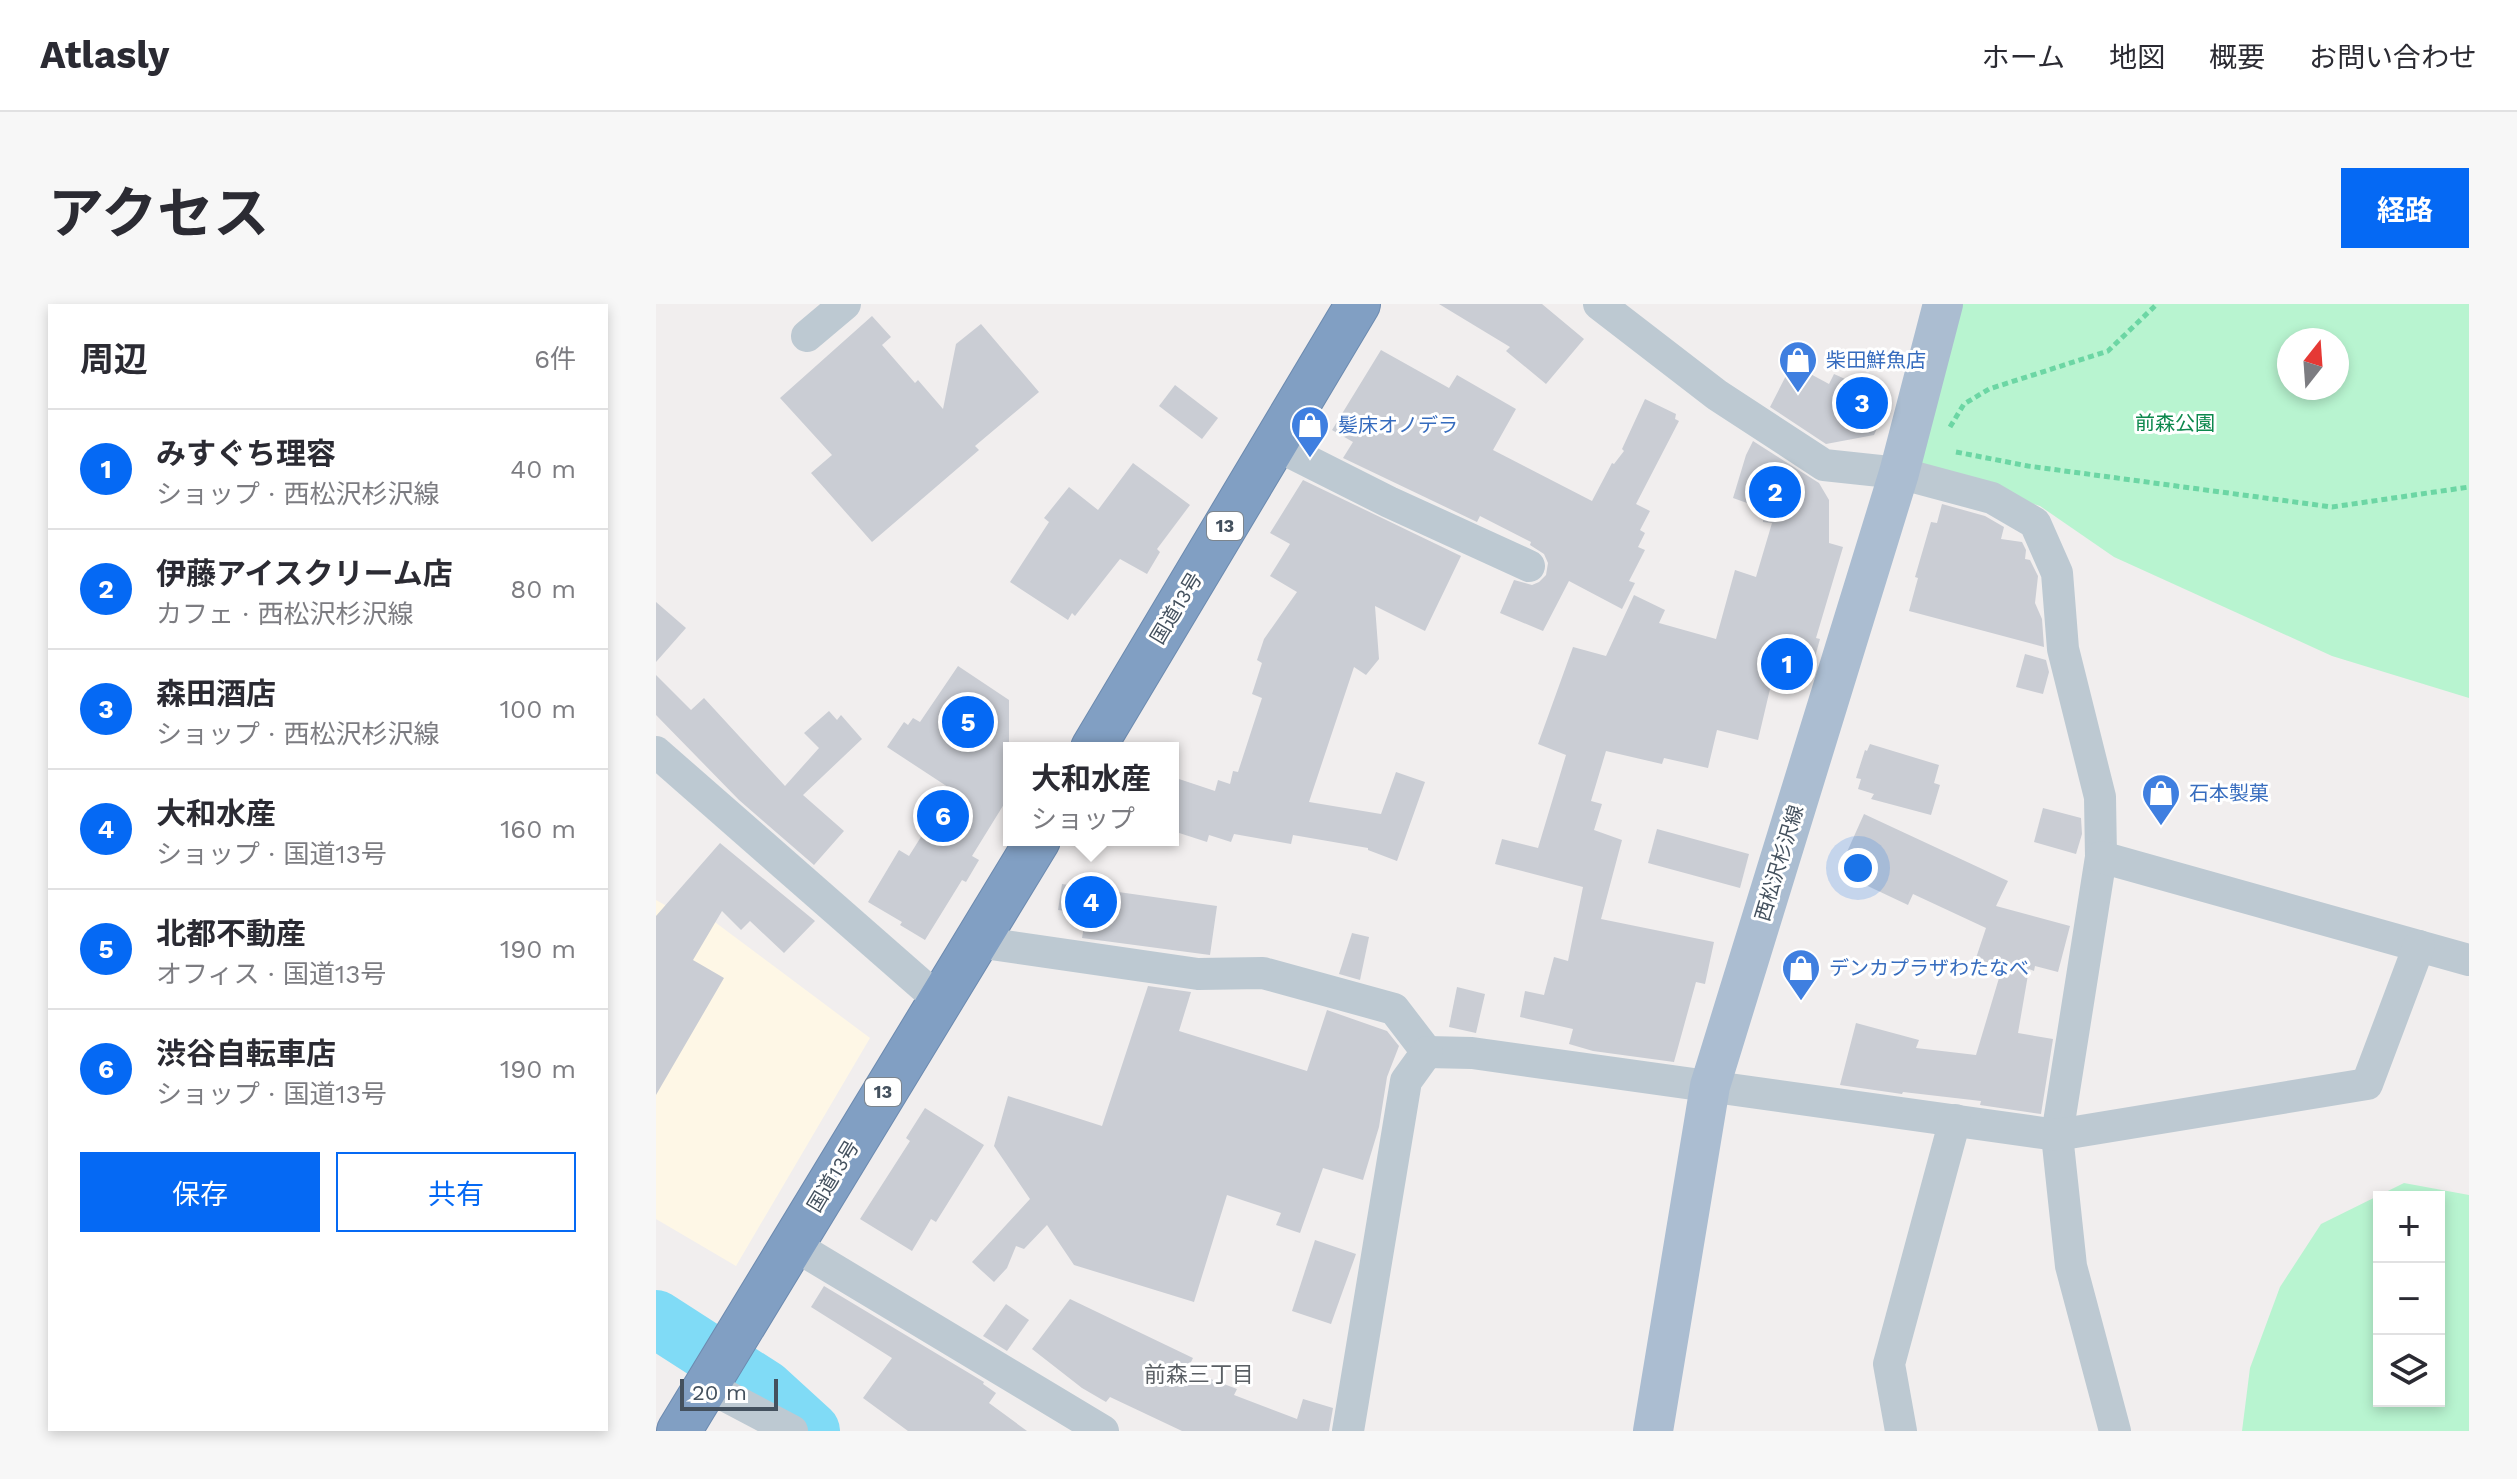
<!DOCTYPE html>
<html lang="ja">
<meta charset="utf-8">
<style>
:root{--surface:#fff;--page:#f7f7f7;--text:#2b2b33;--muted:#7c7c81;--line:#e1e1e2;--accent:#0569f4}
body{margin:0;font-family:"Work Sans","Noto Sans JP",sans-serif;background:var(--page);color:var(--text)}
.controls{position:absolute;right:24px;bottom:24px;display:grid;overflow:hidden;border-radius:0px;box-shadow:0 4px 12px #0003}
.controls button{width:72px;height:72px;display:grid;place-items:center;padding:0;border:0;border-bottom:2px solid var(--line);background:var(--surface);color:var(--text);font:40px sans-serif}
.compass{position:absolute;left:1621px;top:24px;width:72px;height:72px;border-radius:50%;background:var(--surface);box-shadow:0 4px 12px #0003;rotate:17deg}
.scale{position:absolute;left:24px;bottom:20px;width:98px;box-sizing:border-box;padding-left:8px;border:4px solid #44515e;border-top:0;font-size:22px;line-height:28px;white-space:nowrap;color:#44515e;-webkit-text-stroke:6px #fff;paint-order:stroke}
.you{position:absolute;left:1202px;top:564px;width:28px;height:28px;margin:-20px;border:6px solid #fff;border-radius:50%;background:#1a73e8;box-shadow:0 0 0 12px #1a73e833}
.badge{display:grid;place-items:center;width:52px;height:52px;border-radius:50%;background:var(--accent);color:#fff;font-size:26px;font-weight:700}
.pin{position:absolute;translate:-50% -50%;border:4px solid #fff;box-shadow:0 2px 8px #0006}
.popup{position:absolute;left:347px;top:438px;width:176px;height:104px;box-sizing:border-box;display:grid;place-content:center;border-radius:0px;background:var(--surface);filter:drop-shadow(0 2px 6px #0005);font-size:26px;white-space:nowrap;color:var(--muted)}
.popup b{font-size:30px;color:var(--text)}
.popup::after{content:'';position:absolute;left:50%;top:100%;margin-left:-16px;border:16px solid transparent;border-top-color:var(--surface)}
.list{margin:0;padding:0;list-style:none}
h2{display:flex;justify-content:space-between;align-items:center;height:104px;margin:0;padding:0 32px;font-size:34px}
h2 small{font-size:26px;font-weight:400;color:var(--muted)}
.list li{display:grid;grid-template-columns:52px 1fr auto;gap:24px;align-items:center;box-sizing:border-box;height:120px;padding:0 32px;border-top:2px solid var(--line)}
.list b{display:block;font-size:30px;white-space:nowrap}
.list p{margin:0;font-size:26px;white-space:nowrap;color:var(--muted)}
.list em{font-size:26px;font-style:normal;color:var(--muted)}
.actions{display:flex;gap:16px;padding:24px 32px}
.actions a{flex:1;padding:18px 0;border:2px solid var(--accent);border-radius:0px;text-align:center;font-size:28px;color:var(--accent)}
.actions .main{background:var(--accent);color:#fff}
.icon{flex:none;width:44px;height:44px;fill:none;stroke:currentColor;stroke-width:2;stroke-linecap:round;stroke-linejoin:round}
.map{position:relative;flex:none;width:1813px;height:1127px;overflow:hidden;border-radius:0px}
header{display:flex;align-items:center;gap:48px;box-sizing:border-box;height:112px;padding:0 40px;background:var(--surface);border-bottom:2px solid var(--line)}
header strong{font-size:38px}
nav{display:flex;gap:44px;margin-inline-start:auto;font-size:28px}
.intro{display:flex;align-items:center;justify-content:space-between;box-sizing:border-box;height:192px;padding:0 48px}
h1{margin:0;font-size:56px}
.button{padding:20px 36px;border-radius:0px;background:var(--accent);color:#fff;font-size:28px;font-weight:700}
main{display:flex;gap:48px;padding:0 48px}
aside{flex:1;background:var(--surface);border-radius:0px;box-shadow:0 4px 12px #0003}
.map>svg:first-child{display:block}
.commercial{fill:#fef7e6}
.green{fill:#b8f4d0;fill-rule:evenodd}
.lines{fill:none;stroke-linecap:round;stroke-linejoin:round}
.river{stroke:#80dbf6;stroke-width:58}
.building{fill:#cacdd4}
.highway-casing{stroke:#6c8aaf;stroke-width:46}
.path{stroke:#6cd6a4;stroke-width:5;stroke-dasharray:6 4;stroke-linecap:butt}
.minor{stroke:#bdc9d2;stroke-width:32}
.major{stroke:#abbdd1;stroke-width:40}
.highway{stroke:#819fc3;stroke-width:44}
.labels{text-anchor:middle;stroke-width:6;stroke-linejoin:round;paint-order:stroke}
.shield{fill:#fff;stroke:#7c858e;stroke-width:2}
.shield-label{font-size:18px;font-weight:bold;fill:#44515e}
.shop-label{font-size:20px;fill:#366cbe;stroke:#fff;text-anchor:start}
.park-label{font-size:20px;fill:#0d884d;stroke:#fff}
.street-label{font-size:20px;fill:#44515e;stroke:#fff}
.neighbourhood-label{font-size:22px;fill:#5a5f64;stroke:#fff}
</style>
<header>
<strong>Atlasly</strong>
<nav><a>ホーム</a><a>地図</a><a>概要</a><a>お問い合わせ</a></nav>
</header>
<div class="intro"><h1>アクセス</h1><a class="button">経路</a></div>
<main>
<aside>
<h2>周辺<small>6件</small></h2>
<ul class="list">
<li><span class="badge">1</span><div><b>みすぐち理容</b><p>ショップ · 西松沢杉沢線</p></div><em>40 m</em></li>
<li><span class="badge">2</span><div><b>伊藤アイスクリーム店</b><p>カフェ · 西松沢杉沢線</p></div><em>80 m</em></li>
<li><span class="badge">3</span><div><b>森田酒店</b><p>ショップ · 西松沢杉沢線</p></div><em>100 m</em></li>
<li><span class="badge">4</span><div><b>大和水産</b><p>ショップ · 国道13号</p></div><em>160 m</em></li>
<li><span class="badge">5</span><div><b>北都不動産</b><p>オフィス · 国道13号</p></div><em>190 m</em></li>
<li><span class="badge">6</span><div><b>渋谷自転車店</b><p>ショップ · 国道13号</p></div><em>190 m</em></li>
</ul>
<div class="actions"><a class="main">保存</a><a>共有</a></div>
</aside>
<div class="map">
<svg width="1813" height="1127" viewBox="0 0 1813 1127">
<rect width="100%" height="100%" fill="#f1eeee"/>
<path class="commercial" d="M 24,592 L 214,734 L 80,962 L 0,915 L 0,596 L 16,605 Z"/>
<g class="green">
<path d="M 1306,0 L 1813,0 L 1813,394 L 1676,352 L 1458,253 L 1384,202 L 1259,161 ZM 1633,36 L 1681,36 L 1681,84 L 1633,84 Z"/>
<path d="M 1748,879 L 1813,891 L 1813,1127 L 1586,1127 L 1594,1064 L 1624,983 L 1665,920 ZM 1783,893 L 1783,1097 L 1723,1097 L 1723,893 Z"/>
</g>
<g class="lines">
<path class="river" d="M 0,1015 L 109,1085 L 155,1127"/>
</g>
<g class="building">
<path d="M 783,0 L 886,0 L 928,35 L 890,80 L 850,47 L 854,43 Z"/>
<path d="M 216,12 L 235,33 L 226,41 L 259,79 L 262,76 L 287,105 L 300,40 L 325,20 L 383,88 L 319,142 L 323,146 L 216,238 L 155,169 L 176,151 L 124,94 Z"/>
<path d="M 725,46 L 793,84 L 801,71 L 860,105 L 837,146 L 936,197 L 956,159 L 958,160 L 968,147 L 966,145 L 989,95 L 1020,110 L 1019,115 L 1023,117 L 980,200 L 994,207 L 984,226 L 989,229 L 982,243 L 989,246 L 973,277 L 979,279 L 966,305 L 913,277 L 887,327 L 844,309 L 858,276 L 876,281 L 883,278 L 890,271 L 892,259 L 888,250 L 874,241 L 875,238 L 824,212 L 821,218 L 687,154 L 697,138 L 676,126 Z"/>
<path d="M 1136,60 L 1173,80 L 1178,70 L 1227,92 L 1221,104 L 1229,107 L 1218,131 L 1170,140 L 1114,103 Z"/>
<path d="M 519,81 L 562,114 L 546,135 L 503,102 Z"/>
<path d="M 1097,137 L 1163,179 L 1173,196 L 1173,239 L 1187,243 L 1160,334 L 1164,335 L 1153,374 L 1122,365 L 1121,369 L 1118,368 L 1102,436 L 1061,426 L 1052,464 L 1008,454 L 1006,460 L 950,447 L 935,497 L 946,500 L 938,526 L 966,536 L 945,615 L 1058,638 L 1049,680 L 1040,678 L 1018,758 L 937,747 L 913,740 L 917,725 L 864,713 L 869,687 L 888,691 L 898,653 L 912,657 L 927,583 L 839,560 L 846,535 L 882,544 L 910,451 L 882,440 L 917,343 L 950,352 L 978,291 L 1009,306 L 1003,319 L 1060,335 L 1079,266 L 1100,273 L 1116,219 L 1107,218 L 1108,205 L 1077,194 L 1090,151 Z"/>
<path d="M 477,159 L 534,201 L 501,245 L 504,248 L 491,270 L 464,255 L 419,312 L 416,309 L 412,316 L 354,278 L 393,218 L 388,214 L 413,183 L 442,206 Z"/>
<path d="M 647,176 L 805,252 L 769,327 L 719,302 L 723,355 L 710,371 L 698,363 L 653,498 L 725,510 L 740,468 L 769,478 L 741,557 L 712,546 L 712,544 L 637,531 L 635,540 L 578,530 L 575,538 L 553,531 L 551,538 L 517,527 L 517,473 L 559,487 L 562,476 L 574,480 L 577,467 L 582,468 L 606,394 L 596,390 L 606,359 L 601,356 L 608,335 L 641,288 L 614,272 L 634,240 L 614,229 Z"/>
<path d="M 1286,200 L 1329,212 L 1348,223 L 1345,235 L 1366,238 L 1370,246 L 1369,255 L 1374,256 L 1382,272 L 1379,299 L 1386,315 L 1388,343 L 1253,307 L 1262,274 L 1259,273 L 1275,218 L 1281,219 Z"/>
<path d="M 0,298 L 30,324 L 0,358 Z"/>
<path d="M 1369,350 L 1390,356 L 1393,368 L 1387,390 L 1360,383 Z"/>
<path d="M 302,362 L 353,396 L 353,492 L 316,552 L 323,556 L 310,578 L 306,576 L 269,636 L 244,621 L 246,618 L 212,598 L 243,546 L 253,552 L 295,485 L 231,443 L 248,418 L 252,421 L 257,414 L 264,418 Z"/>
<path d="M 0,371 L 35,406 L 48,394 L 129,482 L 163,444 L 148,429 L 173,407 L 181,416 L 185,411 L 206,435 L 147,491 L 188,527 L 158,561 L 83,496 L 0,411 Z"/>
<path d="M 1214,440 L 1283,461 L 1278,479 L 1284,481 L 1275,511 L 1215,495 L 1218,490 L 1202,485 L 1205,475 L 1200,474 L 1209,446 L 1211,447 Z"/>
<path d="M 1387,504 L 1425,514 L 1426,530 L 1420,550 L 1378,538 Z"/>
<path d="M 1208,510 L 1352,577 L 1340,602 L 1414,622 L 1402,668 L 1379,662 L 1378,667 L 1373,665 L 1362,729 L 1397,735 L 1385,810 L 1324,801 L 1325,797 L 1247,788 L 1246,790 L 1184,781 L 1200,719 L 1263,736 L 1260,744 L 1320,751 L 1346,664 L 1320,654 L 1330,624 L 1257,590 L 1252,601 L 1182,568 Z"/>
<path d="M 1001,525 L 1093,550 L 1084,584 L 992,559 Z"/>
<path d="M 64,539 L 159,617 L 128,649 L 94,617 L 85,626 L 66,607 L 37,656 L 68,674 L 0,791 L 0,612 Z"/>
<path d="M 406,580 L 561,602 L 554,651 L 426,634 L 430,610 L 402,606 Z"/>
<path d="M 696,629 L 713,633 L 704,676 L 683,670 Z"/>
<path d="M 492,682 L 535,688 L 523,727 L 651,767 L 671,706 L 731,727 L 743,742 L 731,773 L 723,823 L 707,876 L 667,864 L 644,929 L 620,921 L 625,909 L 571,891 L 538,998 L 418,961 L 391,921 L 368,945 L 360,942 L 351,964 L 338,978 L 316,958 L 374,895 L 338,842 L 352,792 L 446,822 Z"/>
<path d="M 801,683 L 829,690 L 820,729 L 793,723 Z"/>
<path d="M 269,804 L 328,841 L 280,918 L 275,915 L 256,947 L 204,915 L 254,837 L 250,834 Z"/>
<path d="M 659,936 L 700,950 L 675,1020 L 636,1007 Z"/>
<path d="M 168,982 L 328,1078 L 327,1080 L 340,1089 L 333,1099 L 371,1127 L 252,1127 L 207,1094 L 236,1054 L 155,1003 Z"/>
<path d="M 414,995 L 537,1054 L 531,1066 L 581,1085 L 578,1091 L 641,1115 L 647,1095 L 677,1104 L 673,1127 L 526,1127 L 454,1093 L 450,1098 L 426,1084 L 376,1045 Z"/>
<path d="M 350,1000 L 373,1016 L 351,1047 L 327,1032 Z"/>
</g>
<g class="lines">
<defs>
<g id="highway">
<path d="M 437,444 L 702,0"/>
<path d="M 23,1127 L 382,536"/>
</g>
</defs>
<use href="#highway" class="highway-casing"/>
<g class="path">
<path d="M 1294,123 L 1308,100 L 1333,85 L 1452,47 L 1501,0"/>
<path d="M 1300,148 L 1372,162 L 1676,203 L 1813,183"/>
</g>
<g class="minor">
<path d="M 943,0 L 1061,91 L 1168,161 L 1243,169 L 1336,194 L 1379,219 L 1401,269 L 1407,345 L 1444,493 L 1445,553 L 1401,831 L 1415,962 L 1459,1127"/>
<path d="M 151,32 L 189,0"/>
<path d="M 618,140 L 733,198 L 873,262"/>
<path d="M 0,448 L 283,696"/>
<path d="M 1445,553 L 1813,656"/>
<path d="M 321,638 L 542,670 L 607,669 L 738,705 L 771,748"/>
<path d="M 771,748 L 816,749 L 1401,831 L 1711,780 L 1763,642"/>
<path d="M 136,940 L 447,1127"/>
<path d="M 51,1082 L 136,1127"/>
<path d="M 692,1127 L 750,777 L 771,748"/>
<path d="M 1245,1127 L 1233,1060 L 1299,816"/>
</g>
<path class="major" d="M 997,1127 L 1054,782 L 1243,169 L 1287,0"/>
<use href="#highway" class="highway"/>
</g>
<defs>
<symbol id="shop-pin" viewBox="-11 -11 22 30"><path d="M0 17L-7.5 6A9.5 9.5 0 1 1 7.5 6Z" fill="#3f7fe0" stroke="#fff"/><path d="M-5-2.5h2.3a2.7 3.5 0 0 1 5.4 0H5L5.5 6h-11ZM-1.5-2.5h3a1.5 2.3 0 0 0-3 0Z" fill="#fff"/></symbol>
</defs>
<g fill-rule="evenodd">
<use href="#shop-pin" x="1120" y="34" width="44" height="60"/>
<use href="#shop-pin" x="632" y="99" width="44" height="60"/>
<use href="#shop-pin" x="1483" y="467" width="44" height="60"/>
<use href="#shop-pin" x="1123" y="642" width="44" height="60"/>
</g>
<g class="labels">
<g class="shield">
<rect x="551" y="208" width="36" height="28" rx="6"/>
<rect x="209" y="774" width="36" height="28" rx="6"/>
</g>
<g class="shield-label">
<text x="569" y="228">13</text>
<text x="227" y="794">13</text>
</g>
<g class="shop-label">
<text x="1170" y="63">柴田鮮魚店</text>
<text x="682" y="128">髪床オノデラ</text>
<text x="1533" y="496">石本製菓</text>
<text x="1173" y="671">デンカプラザわたなべ</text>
</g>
<g class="park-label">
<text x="1519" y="126">前森公園</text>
</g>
<g class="street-label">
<text transform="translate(520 304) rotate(-59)" y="7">国道13号</text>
<text transform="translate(1123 559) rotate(-73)" y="7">西松沢杉沢線</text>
<text transform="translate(177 872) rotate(-59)" y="7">国道13号</text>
</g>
<g class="neighbourhood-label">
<text x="543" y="1078">前森三丁目</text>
</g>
</g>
</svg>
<div class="controls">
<button>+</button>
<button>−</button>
<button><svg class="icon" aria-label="layers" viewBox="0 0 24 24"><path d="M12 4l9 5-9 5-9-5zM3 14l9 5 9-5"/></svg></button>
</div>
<svg class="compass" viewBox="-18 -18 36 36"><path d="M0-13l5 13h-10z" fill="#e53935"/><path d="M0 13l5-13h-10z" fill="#7c7c81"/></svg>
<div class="scale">20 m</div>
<div class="you"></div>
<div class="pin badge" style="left:1131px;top:360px">1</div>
<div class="pin badge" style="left:1119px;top:188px">2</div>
<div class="pin badge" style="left:1206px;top:99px">3</div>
<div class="pin badge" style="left:435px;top:598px">4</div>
<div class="popup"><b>大和水産</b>ショップ</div>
<div class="pin badge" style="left:312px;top:418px">5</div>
<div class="pin badge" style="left:287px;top:512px">6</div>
</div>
</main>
